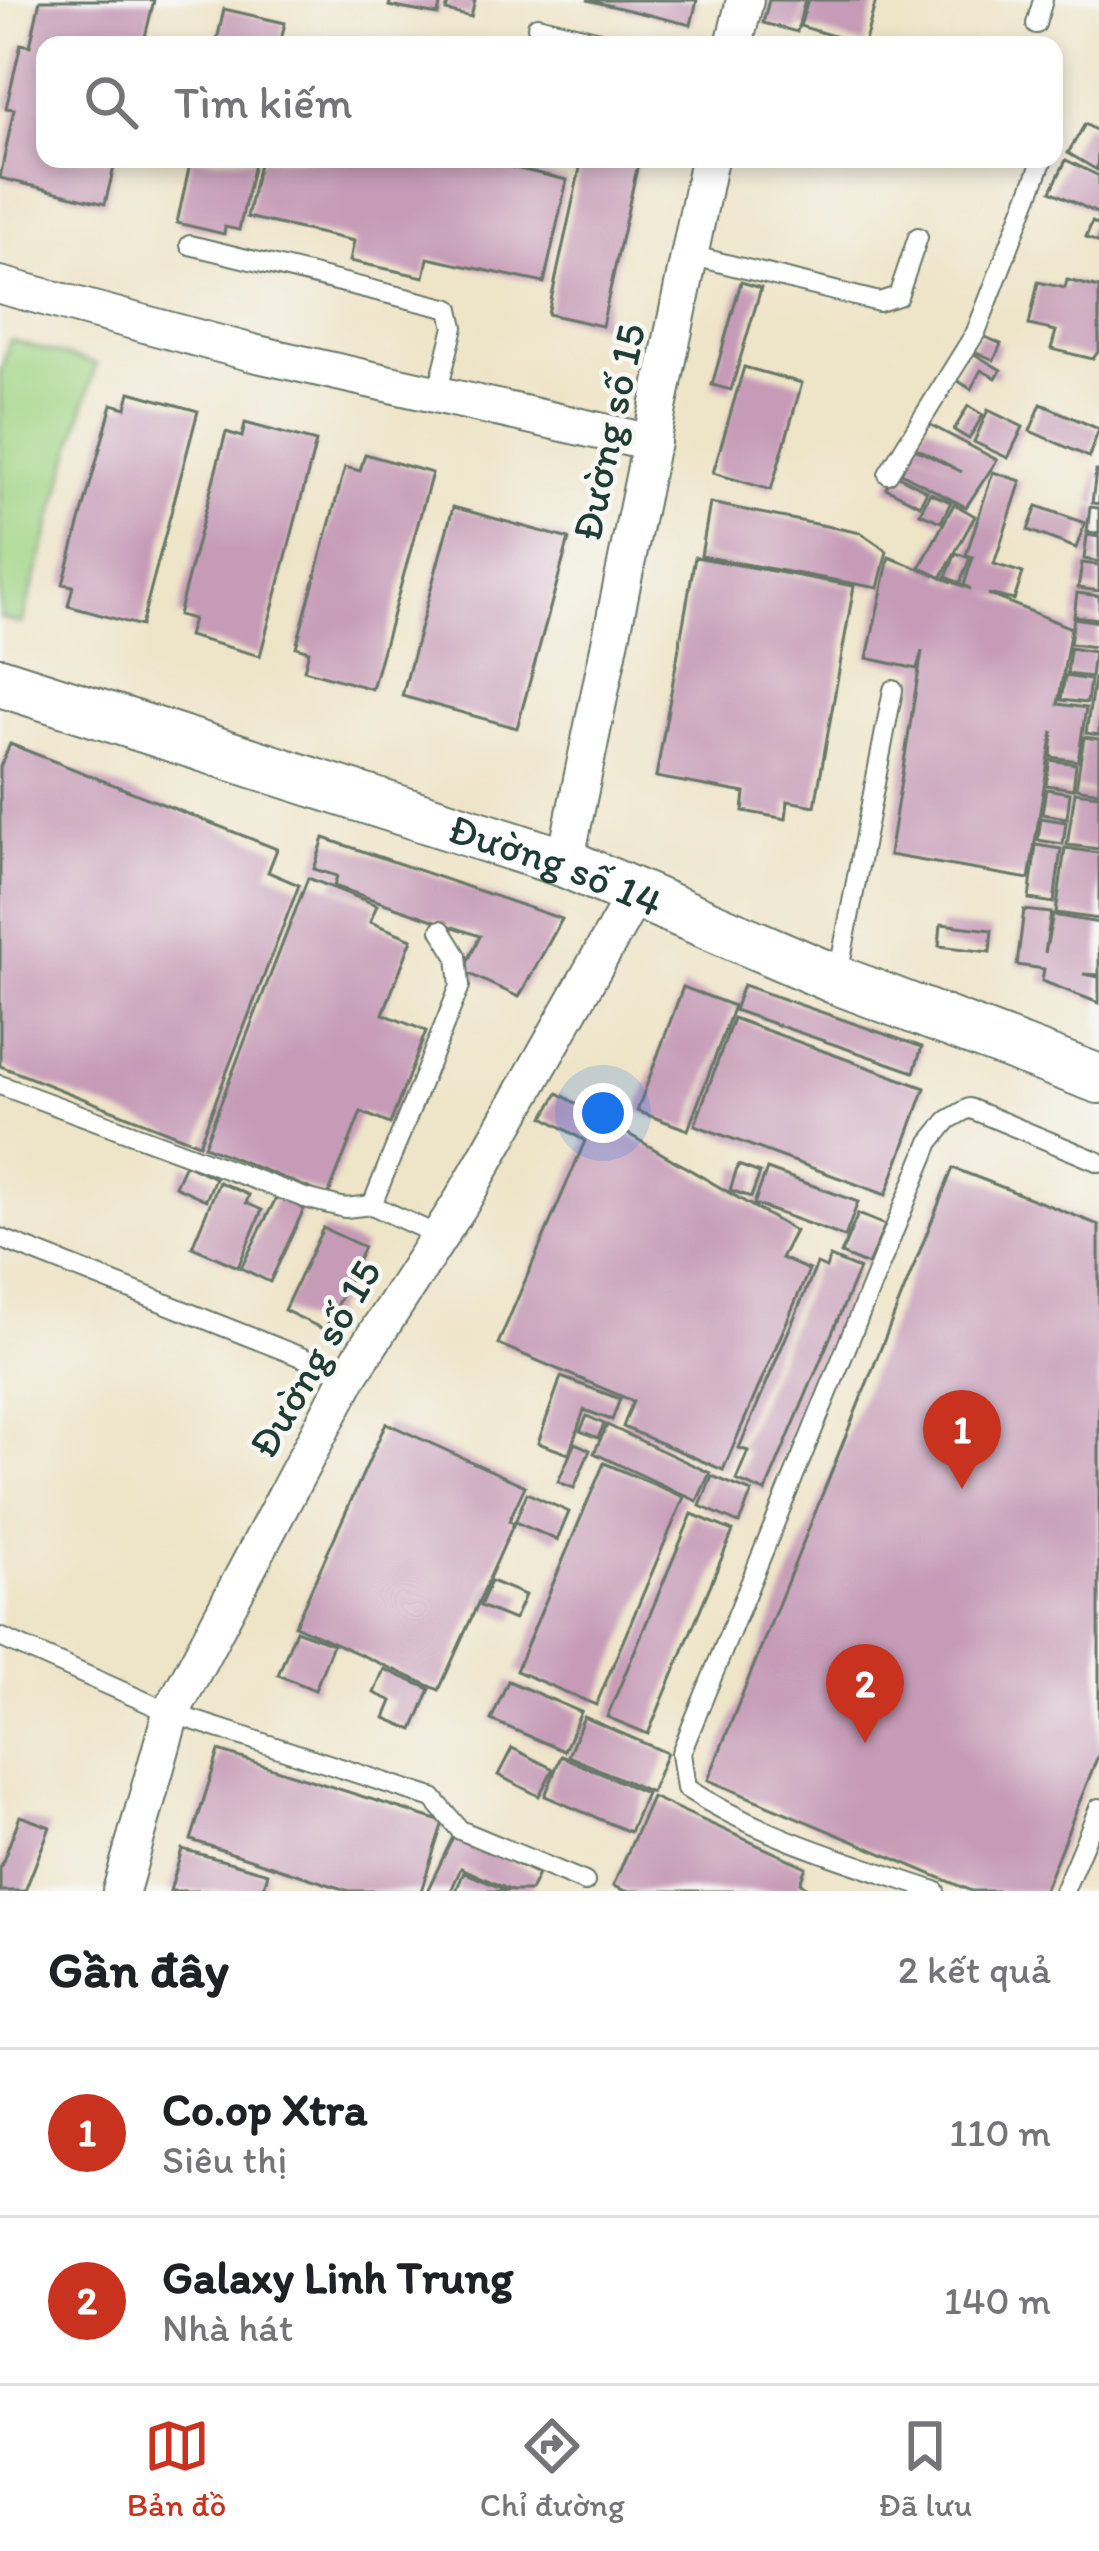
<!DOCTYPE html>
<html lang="vi">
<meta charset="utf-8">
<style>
:root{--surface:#fff;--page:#f6f6f6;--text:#202124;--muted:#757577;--line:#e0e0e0;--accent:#c8321e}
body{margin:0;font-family:Itim,sans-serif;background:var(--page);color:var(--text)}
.you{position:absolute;left:603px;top:1113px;width:42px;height:42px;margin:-30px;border:9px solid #fff;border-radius:50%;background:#1a73e8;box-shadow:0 0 0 18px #1a73e833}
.badge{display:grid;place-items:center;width:78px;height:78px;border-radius:50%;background:var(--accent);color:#fff;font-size:39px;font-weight:700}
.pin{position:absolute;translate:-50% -99px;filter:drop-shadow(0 3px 6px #0008)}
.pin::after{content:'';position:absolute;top:63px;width:42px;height:36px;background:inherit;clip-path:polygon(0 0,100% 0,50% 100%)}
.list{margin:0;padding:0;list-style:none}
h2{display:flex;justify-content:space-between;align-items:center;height:156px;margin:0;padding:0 48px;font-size:51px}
h2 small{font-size:39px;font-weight:400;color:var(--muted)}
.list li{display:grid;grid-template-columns:78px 1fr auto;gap:36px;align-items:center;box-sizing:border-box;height:168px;padding:0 48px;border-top:3px solid var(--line)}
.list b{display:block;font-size:45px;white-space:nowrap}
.list p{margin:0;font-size:39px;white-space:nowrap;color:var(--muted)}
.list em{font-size:39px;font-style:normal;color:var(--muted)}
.icon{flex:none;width:66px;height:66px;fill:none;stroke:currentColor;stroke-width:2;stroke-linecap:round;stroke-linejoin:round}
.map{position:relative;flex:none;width:1099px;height:1891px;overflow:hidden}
.search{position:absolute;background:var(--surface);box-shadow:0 6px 18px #0003;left:36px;right:36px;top:36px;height:132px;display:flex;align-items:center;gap:30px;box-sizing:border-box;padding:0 42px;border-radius:24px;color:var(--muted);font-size:45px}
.sheet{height:492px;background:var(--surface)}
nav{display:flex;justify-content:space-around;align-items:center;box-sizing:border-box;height:168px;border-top:3px solid var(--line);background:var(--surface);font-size:33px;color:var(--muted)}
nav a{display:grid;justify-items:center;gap:6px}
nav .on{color:var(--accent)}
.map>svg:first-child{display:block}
.green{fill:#a0d484;stroke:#60885c;stroke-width:3}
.building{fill:#c69bb7}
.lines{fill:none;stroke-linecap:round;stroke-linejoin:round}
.service-casing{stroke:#677768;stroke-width:22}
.minor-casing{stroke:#677768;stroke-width:40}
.tertiary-casing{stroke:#677768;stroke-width:52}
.service{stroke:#fff;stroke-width:18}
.minor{stroke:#fff;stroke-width:36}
.tertiary{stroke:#fff;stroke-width:48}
.labels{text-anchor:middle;stroke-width:9;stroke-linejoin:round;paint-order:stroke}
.street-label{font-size:42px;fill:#1f3d34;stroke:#f6f6f2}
</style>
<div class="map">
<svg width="1099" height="1891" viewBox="0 0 1099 1891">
<rect width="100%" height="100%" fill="#f6f6f2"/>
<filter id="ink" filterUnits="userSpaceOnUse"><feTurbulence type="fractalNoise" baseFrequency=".00833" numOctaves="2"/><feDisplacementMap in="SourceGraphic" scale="24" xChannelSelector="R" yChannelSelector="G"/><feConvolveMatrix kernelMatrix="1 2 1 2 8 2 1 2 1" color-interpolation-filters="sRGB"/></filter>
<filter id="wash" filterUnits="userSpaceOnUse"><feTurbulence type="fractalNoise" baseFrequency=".004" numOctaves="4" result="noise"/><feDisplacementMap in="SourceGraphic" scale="48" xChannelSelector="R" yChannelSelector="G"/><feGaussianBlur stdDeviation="2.7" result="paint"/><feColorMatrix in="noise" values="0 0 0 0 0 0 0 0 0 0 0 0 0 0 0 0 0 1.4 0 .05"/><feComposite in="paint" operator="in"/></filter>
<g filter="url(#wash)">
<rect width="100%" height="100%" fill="#eee4c8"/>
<path class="green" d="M 10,340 L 96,364 L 22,624 L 0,618 L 0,373 Z"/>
<g id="blocks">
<g class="building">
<path d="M 40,0 L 154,0 L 143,45 L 45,45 L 45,159 L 116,159 L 105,204 L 0,178 L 14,109 L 6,108 L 21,44 L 30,46 Z"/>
<path d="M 391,0 L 441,0 L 438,15 L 389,6 Z"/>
<path d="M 449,0 L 475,0 L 471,17 L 446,11 Z"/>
<path d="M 587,0 L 697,0 L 691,25 Z"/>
<path d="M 769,0 L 805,0 L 797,32 L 763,23 Z"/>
<path d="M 808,0 L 876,0 L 864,45 L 800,26 Z"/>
<path d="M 224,9 L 285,23 L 280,45 L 216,45 Z"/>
<path d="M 1085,124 L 1099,132 L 1097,170 L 1068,153 Z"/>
<path d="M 191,159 L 255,159 L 239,230 L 225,227 L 224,234 L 177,223 Z"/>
<path d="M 260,159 L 475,159 L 567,180 L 544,283 L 428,258 L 424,277 L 350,261 L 354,241 L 247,217 Z"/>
<path d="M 582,159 L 639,159 L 602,326 L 548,314 Z"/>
<path d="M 1066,160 L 1099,176 L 1099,214 L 1051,191 Z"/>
<path d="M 1092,222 L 1099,225 L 1099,243 L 1086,237 Z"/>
<path d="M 1067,280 L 1099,288 L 1099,350 L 1093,359 L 1051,349 L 1056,331 L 1029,325 L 1038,282 L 1065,288 Z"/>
<path d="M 741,282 L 761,288 L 731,390 L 712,385 Z"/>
<path d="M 979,334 L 1001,344 L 994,360 L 972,350 Z"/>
<path d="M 971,352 L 1001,370 L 996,378 L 981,370 L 971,389 L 955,379 Z"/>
<path d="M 744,367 L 802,383 L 771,490 L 713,473 Z"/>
<path d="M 130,392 L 198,411 L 141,626 L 68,606 L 73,586 L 63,584 L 112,404 L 126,408 Z"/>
<path d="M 1041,404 L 1099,429 L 1089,457 L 1030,431 Z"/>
<path d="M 968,406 L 983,415 L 969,439 L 954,430 Z"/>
<path d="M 988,410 L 1023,427 L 1008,458 L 974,442 Z"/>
<path d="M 245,423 L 316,442 L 260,656 L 188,636 L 193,619 L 178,615 L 226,432 L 242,437 Z"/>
<path d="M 927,423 L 997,460 L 966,507 L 901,473 L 913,448 L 962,472 L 914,447 Z"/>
<path d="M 365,454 L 432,473 L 372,689 L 304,670 L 309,651 L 296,647 L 345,467 L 360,471 Z"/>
<path d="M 1096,471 L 1099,471 L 1099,504 L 1092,503 Z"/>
<path d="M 993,472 L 1021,481 L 994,564 L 1023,573 L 1014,600 L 988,594 L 1071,628 L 1058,704 L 1086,708 L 1078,761 L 1051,757 L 1053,731 L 1029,879 L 889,855 L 922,651 L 917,669 L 867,658 L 889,557 L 971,589 L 964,585 L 973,557 L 966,555 Z"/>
<path d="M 893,473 L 927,491 L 920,505 L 886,488 Z"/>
<path d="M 930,493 L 951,502 L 941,522 L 920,513 Z"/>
<path d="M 710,503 L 861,533 L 887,551 L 878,588 L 701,556 Z"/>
<path d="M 954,504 L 975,516 L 941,578 L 920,567 Z"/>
<path d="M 1037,506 L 1085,523 L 1076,548 L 1028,530 Z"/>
<path d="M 453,507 L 569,539 L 517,728 L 402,696 Z"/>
<path d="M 1090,507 L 1099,508 L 1099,534 L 1087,532 Z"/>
<path d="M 1087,535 L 1099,537 L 1099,562 L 1084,559 Z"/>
<path d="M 956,553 L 970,558 L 960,583 L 946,577 Z"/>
<path d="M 695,557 L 854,586 L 815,806 L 788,801 L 786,819 L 743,811 L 745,793 L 656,777 Z"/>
<path d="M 1082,563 L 1099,565 L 1099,591 L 1078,588 Z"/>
<path d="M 1077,593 L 1099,596 L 1099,619 L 1074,616 Z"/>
<path d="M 1074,618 L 1099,622 L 1096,647 L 1070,644 Z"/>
<path d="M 1070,648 L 1094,652 L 1091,677 L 1067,674 Z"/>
<path d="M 1065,676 L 1090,680 L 1087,703 L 1061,700 Z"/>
<path d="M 1094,679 L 1099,680 L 1099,735 L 1086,733 Z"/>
<path d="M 1084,737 L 1099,739 L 1099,792 L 1076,788 Z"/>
<path d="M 10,744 L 277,849 L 268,872 L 299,885 L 199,1144 L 0,1066 L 0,767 Z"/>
<path d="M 1050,760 L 1076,764 L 1073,789 L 1046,785 Z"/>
<path d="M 1046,789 L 1070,793 L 1067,818 L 1042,814 Z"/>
<path d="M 1075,792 L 1099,795 L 1099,849 L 1067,845 Z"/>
<path d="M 1041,818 L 1066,822 L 1063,844 L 1038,840 Z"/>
<path d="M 324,838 L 562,919 L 519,997 L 463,971 L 480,936 L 334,886 L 337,876 L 314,869 Z"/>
<path d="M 1036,845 L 1061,849 L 1054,903 L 1029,899 Z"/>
<path d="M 1065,848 L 1099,853 L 1099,919 L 1056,913 Z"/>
<path d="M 308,878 L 377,905 L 370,922 L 412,939 L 383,1014 L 426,1031 L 390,1124 L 361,1112 L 328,1196 L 204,1146 Z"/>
<path d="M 1024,910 L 1051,913 L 1045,953 L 1053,915 L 1099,923 L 1099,975 L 1083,974 L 1099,977 L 1099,1003 L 1042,981 L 1044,969 L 1017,965 Z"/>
<path d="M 941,924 L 992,930 L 990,952 L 939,946 Z"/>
<path d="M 743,985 L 922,1047 L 914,1072 L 734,1010 Z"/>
<path d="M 683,987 L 734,1006 L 688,1130 L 637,1111 Z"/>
<path d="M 733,1018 L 925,1088 L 886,1195 L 695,1125 Z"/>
<path d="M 558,1093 L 795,1231 L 781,1258 L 809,1270 L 723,1470 L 623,1427 L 633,1401 L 498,1344 L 585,1141 L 544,1117 Z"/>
<path d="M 185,1164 L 215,1178 L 206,1200 L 175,1186 Z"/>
<path d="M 738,1165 L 760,1173 L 751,1197 L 730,1190 Z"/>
<path d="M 953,1168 L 1099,1225 L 1099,1753 L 1044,1891 L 971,1891 L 708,1780 Z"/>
<path d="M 767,1169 L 858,1202 L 845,1237 L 754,1204 Z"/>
<path d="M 219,1182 L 249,1195 L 246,1203 L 262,1210 L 238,1267 L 192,1247 Z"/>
<path d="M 277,1196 L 304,1209 L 270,1282 L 241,1268 Z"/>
<path d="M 858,1214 L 885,1225 L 868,1265 L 841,1254 Z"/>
<path d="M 323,1228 L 364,1247 L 325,1330 L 284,1310 Z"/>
<path d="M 830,1257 L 859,1269 L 765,1492 L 736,1480 L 748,1451 L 739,1448 L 817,1264 L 826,1268 Z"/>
<path d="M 561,1377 L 620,1399 L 612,1420 L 584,1410 L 569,1454 L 538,1443 Z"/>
<path d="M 587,1416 L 604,1424 L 598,1438 L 580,1431 Z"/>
<path d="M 386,1423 L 525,1486 L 509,1521 L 514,1523 L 439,1690 L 295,1625 Z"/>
<path d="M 607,1425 L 710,1473 L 697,1501 L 594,1453 Z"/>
<path d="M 575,1443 L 590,1450 L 574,1488 L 558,1482 Z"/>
<path d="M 604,1463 L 684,1497 L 596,1705 L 516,1671 Z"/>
<path d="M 712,1476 L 752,1492 L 739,1523 L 700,1506 Z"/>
<path d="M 527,1493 L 569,1512 L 557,1540 L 515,1522 Z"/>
<path d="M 692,1514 L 733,1531 L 648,1734 L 607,1717 Z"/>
<path d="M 491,1581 L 525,1595 L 514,1620 L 480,1606 Z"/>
<path d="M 296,1630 L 333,1644 L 315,1690 L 278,1675 Z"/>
<path d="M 384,1669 L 430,1689 L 413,1730 L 385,1718 L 392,1701 L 374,1693 Z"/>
<path d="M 508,1681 L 581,1712 L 564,1751 L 491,1720 Z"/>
<path d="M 584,1717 L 667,1753 L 651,1792 L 568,1756 Z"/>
<path d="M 512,1748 L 553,1769 L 539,1796 L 498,1775 Z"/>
<path d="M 219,1751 L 443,1822 L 421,1891 L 349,1891 L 191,1840 Z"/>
<path d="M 561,1756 L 646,1793 L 630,1832 L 545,1796 Z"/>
<path d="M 652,1797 L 806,1867 L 800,1882 L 810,1891 L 625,1891 L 613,1886 Z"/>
<path d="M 20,1816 L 50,1827 L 25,1891 L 0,1891 L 0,1869 Z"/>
<path d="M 454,1835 L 538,1874 L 530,1891 L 512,1891 L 461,1868 L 451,1891 L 427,1891 Z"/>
<path d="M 182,1849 L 268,1873 L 263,1891 L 170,1891 Z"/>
<path d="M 464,1872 L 508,1891 L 456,1891 Z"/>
</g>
</g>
</g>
<g filter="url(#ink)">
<use href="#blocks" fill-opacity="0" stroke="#677768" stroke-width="3"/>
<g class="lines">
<defs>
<g id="service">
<path d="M 1036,24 L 1043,0"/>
<path d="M 537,26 L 616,45"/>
<path d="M 190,245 L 450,309 L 454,327 L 437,394"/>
<path d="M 690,255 L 879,302 L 898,296 L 918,237"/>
<path d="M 888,474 L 976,332 L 1043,159"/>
<path d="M 838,975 L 893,690"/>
<path d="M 0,1085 L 305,1198 L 345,1208 L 372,1205 L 439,1236"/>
<path d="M 372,1205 L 460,986 L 457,956 L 441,930"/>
<path d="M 0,1238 L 349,1376"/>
<path d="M 0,1637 L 171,1713 L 433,1798 L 460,1830 L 585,1882"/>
<path d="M 935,1891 C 849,1862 763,1838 686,1788 L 681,1753 L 930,1142 L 948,1120 L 969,1108 L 1099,1162"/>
<path d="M 1064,1891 L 1099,1808"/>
</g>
<g id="minor">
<path d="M 734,45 L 745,0"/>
<path d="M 0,285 L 253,353 L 652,443"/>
<path d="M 565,863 L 709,159"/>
<path d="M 121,1891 L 171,1713 L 349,1376 L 462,1201 L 636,893"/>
</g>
<g id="tertiary">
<path id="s1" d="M 0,682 L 565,863 L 837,980 L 1099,1079"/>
</g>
</defs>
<use href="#service" class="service-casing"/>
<use href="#minor" class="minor-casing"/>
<use href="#tertiary" class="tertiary-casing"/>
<use href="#service" class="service"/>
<use href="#minor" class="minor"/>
<use href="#tertiary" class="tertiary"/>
</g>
</g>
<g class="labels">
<g class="street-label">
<text transform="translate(608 432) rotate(-78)" y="15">Đường số 15</text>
<text dy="15" stroke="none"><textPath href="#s1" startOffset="585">Đường số 14</textPath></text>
<text transform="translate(314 1358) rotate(-60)" y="15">Đường số 15</text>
</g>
</g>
</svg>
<div class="you"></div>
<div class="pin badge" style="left:962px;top:1489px">1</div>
<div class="pin badge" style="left:865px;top:1743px">2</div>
<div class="search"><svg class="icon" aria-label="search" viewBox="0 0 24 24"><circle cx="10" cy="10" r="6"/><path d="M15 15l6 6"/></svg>Tìm kiếm</div>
</div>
<section class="sheet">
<h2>Gần đây<small>2 kết quả</small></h2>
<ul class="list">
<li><span class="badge">1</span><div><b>Co.op Xtra</b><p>Siêu thị</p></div><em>110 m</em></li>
<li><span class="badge">2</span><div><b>Galaxy Linh Trung</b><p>Nhà hát</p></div><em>140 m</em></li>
</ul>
</section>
<nav>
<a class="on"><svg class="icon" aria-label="map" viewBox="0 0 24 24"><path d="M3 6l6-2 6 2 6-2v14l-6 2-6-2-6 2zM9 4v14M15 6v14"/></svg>Bản đồ</a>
<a><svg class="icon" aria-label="directions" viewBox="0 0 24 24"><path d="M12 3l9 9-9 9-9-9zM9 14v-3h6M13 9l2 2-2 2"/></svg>Chỉ đường</a>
<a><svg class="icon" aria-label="saved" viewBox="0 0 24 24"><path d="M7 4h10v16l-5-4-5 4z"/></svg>Đã lưu</a>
</nav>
